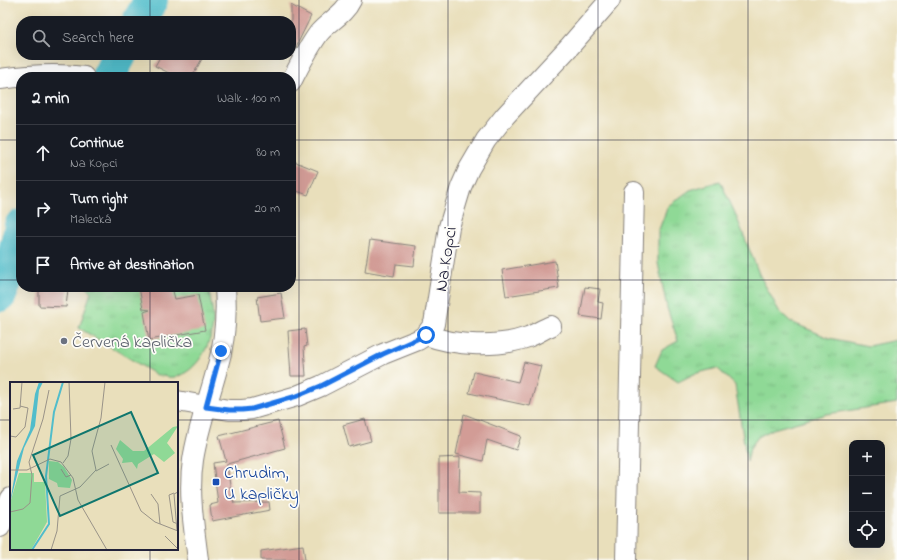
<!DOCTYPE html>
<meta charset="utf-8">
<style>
:root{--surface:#171b24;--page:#20242c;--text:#f1f3f6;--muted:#9ea1a6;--line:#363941}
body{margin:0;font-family:"Indie Flower",sans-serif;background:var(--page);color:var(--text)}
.controls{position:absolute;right:12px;bottom:12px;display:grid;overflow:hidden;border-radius:8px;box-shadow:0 4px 16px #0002}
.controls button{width:36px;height:36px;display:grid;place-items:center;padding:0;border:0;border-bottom:1px solid var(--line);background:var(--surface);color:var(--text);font:20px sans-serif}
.stop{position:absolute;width:12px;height:12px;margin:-9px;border:3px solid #1a73e8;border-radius:50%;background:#fff}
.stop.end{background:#1a73e8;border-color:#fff;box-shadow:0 1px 4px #0008}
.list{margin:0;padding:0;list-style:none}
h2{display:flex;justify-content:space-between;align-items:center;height:52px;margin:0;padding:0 16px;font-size:17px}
h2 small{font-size:13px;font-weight:400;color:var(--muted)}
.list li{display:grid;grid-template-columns:26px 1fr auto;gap:12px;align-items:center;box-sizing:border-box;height:56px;padding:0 16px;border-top:1px solid var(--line)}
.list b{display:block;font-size:15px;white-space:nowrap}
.list p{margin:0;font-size:13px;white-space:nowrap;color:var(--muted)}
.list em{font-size:13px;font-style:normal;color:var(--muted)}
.icon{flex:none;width:22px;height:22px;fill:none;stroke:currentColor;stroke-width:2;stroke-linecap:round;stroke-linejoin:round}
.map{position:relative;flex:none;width:897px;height:560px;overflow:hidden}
.search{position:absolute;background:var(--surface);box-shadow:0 4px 16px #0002;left:16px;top:16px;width:280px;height:44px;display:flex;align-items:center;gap:10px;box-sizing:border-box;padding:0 14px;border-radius:16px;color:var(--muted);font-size:15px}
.panel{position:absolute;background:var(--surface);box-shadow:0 4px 16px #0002;left:16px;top:72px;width:280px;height:220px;border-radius:16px}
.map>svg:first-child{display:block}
.grass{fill:url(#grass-tufts);stroke:#587e68}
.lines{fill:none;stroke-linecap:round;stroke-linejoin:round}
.river{stroke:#51bdcb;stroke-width:34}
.building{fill:#d29c96}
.minor-casing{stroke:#86807b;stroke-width:22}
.minor{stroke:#fff;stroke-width:20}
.route{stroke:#1a73e8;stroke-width:5}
.grid{fill:none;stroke:#22223b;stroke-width:1;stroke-opacity:0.55}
.worship-dot{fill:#6b7280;stroke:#fdfcf7;stroke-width:1.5}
.transit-dot{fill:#1a4fb4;stroke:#fdfcf7;stroke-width:1.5}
.labels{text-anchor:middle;stroke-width:3.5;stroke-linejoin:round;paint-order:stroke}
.street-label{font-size:18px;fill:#22223b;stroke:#fdfcf7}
.worship-label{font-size:18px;fill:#5b616d;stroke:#fdfcf7;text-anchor:start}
.transit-label{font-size:18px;fill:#164399;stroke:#fdfcf7;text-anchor:start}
.inset-river{fill:none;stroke:#51bdcb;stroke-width:2}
.inset-road{fill:none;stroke:#999388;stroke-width:1}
.view{fill:#0f766e;fill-opacity:0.15;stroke:#0f766e;stroke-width:2}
.inset-edge{fill:none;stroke:#22223b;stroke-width:2}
</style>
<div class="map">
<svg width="897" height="560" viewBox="0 0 897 560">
<defs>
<pattern id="grass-tufts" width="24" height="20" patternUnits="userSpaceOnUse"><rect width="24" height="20" fill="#8fd996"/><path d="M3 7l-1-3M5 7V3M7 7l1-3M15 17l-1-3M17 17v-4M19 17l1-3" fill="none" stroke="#7bba82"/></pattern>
</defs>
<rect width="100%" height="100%" fill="#fdfcf7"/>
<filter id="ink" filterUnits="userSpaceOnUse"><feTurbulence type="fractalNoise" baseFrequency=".025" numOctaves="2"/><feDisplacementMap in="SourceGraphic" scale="8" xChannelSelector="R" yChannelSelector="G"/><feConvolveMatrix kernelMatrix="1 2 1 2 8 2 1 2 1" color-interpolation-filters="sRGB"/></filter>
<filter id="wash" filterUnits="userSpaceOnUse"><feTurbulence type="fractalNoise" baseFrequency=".012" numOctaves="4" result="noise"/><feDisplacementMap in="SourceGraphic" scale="16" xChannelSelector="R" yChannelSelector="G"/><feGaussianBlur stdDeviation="0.9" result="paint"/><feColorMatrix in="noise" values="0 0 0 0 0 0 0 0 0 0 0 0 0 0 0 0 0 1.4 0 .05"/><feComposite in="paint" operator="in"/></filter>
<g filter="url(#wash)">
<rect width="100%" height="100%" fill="#e9dfbb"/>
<g class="grass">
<path d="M 720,181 L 735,213 L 759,274 L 779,311 L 791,322 L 829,338 L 868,346 L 897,340 L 897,403 L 827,414 L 773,429 L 758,437 L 750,448 L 747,462 L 735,385 L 717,368 L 694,374 L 678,382 L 655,366 L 662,350 L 678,341 L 667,308 L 658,263 L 658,232 L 668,206 L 690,190 Z"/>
<path d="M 86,287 L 208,287 C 210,299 214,312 213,324 C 211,345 197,372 175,377 C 169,378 163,376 157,375 L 79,328 L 91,292 Z"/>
</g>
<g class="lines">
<g class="river">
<path d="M 139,21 L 151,0"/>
<path d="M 108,77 L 120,55"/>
<path d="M 0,295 L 13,262 L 21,226"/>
</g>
</g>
<g id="blocks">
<g class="building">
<path d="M 291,5 L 311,16 L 291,57 Z"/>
<path d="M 161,55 L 204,55 L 192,77 L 177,77 L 155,66 Z"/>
<path d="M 291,160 L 318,171 L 308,195 L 291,189 Z"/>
<path d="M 370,240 L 416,246 L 414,266 L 396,264 L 394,276 L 365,271 Z"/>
<path d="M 555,261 L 559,288 L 506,296 L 502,270 Z"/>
<path d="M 139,287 L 172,287 L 175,299 L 198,295 L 205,330 L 149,340 L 144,312 L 150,310 L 143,309 Z"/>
<path d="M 585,287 L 600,289 L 598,302 L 603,303 L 601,319 L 580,316 Z"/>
<path d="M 39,289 L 68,289 L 66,307 L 39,306 Z"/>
<path d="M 281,293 L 285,318 L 260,321 L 257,297 Z"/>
<path d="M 305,329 L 307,346 L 304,347 L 306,376 L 291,376 L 288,331 Z"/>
<path d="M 524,362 L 541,366 L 530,406 L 469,393 L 474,372 L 518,382 Z"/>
<path d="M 464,414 L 521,436 L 516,450 L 487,440 L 483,461 L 456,454 Z"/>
<path d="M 365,419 L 371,441 L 349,447 L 343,425 Z"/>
<path d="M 278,421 L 285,448 L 227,464 L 232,500 L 233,500 L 234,503 L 269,502 L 270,510 L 212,521 L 210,505 L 218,503 L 213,463 L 226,461 L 219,436 Z"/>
<path d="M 460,457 L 459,492 L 480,493 L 480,513 L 439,513 L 439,458 Z"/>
<path d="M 303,545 L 305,560 L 261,560 L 261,551 Z"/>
</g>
</g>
</g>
<g filter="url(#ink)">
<use href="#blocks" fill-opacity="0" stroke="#86807b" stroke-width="1"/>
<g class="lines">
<defs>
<g id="minor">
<path d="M 0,79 C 29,75 56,73 84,77"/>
<path d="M 291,82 C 299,66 308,48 319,33 C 329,21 344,15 351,0"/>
<path d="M 426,335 C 455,346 498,348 528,337 C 536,334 543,329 551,326"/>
<path d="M 177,401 L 229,410 L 242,410 L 252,409 L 297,396 L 321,386 L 383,354 L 418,340 L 426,335 L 434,324 L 449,227 L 461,187 L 469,169 L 486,140 L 505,116 L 570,46 L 610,0"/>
<path d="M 0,527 L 11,498"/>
<path d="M 198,560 C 194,527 188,493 193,460 C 198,428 209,399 217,369 C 225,342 227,314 225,287"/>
<path d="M 626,560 L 634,192"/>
</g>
</defs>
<use href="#minor" class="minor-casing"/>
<use href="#minor" class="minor"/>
</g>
</g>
<g class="lines" filter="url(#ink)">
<path class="route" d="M 221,351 L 206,407 L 229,410 L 242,410 L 252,409 L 297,396 L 321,386 L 383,354 L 426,335"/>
</g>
<path class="grid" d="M 150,0 L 150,21M 299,0 L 299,560M 448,0 L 448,560M 598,0 L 598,560M 748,0 L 748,560M 150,55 L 150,77M 0,140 L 21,140M 291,140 L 897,140M 0,280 L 21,280M 291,280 L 897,280M 150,287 L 150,383M 0,420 L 11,420M 177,420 L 897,420M 150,549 L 150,560"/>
<circle class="worship-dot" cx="64" cy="341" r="4"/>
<rect class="transit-dot" x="212" y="478" width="8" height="8" rx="2"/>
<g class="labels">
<g class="street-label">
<text transform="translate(445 259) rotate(-81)" y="6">Na Kopci</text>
</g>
<g class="worship-label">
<text x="72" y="347">Červená kaplička</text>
</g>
<g class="transit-label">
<text x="224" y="478">Chrudim,<tspan x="224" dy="21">U kapličky</tspan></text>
</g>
</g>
<g transform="translate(10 382)">
<rect width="168" height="168" fill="#e9dfbb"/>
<path d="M 168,44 L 157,61 L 165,71 L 154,80 L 144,72 L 128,82 L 127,87 L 122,80 L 112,81 L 113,77 L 106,67 L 110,58 L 123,69 L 134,69 L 163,45 ZM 39,79 L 48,80 L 54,85 L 62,98 L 60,106 L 48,105 L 47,101 L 39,97 Z" fill="#8fd996"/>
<path d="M 9,91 L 24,91 L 24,100 L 35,100 L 37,140 L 21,168 L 0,168 L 0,121 Z" fill="#8fd996"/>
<path d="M 29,0 L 33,0 L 29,8 L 25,44 L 14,66 L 0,121 L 7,79 L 20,48 L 25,12 Z" fill="#51bdcb"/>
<path class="inset-river" d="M 22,168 L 39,142 L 36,94 L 44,30 L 53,0"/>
<path class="inset-road" d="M 3,27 L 10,26 L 12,0M 0,54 L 6,55 L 15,45 L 18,26 L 10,24M 101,63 L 131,129 L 145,140 L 168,149M 53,81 L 58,74 L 61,57 L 59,0M 51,87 L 56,95 L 61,93M 0,88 L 17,88 L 40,77 L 51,80 L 63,96 L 68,118 L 97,168M 86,89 L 99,82M 164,111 L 159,113 L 163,140 L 168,142M 141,112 L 148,122 L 150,142M 0,130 L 13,127 L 20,121 L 22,93 L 19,80 L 33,37 L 39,8M 167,149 L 164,112 L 168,110M 155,154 L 168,167M 41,168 L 47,149 L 50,114 L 70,105 L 86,88 L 82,69 L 91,36 L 95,0"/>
<path class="view" d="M 121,30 L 148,91 L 50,134 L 23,73 Z"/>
<rect width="168" height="168" class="inset-edge"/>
</g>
</svg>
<div class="controls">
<button>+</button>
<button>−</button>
<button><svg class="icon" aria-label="locate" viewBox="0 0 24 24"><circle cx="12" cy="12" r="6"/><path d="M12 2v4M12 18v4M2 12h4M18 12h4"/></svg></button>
</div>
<div class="stop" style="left:426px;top:335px"></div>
<div class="stop end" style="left:221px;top:351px"></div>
<div class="search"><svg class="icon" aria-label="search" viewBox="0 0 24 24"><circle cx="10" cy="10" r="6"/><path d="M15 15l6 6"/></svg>Search here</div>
<section class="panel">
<h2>2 min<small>Walk · 100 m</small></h2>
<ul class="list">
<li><svg class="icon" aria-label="ahead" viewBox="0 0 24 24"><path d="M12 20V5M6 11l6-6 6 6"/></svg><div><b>Continue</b><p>Na Kopci</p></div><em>80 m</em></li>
<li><svg class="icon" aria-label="right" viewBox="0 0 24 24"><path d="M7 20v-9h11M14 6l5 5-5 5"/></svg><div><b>Turn right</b><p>Malecká</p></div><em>20 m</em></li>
<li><svg class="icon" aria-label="arrive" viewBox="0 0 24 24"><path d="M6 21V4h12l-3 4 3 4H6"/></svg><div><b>Arrive at destination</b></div></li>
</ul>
</section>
</div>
